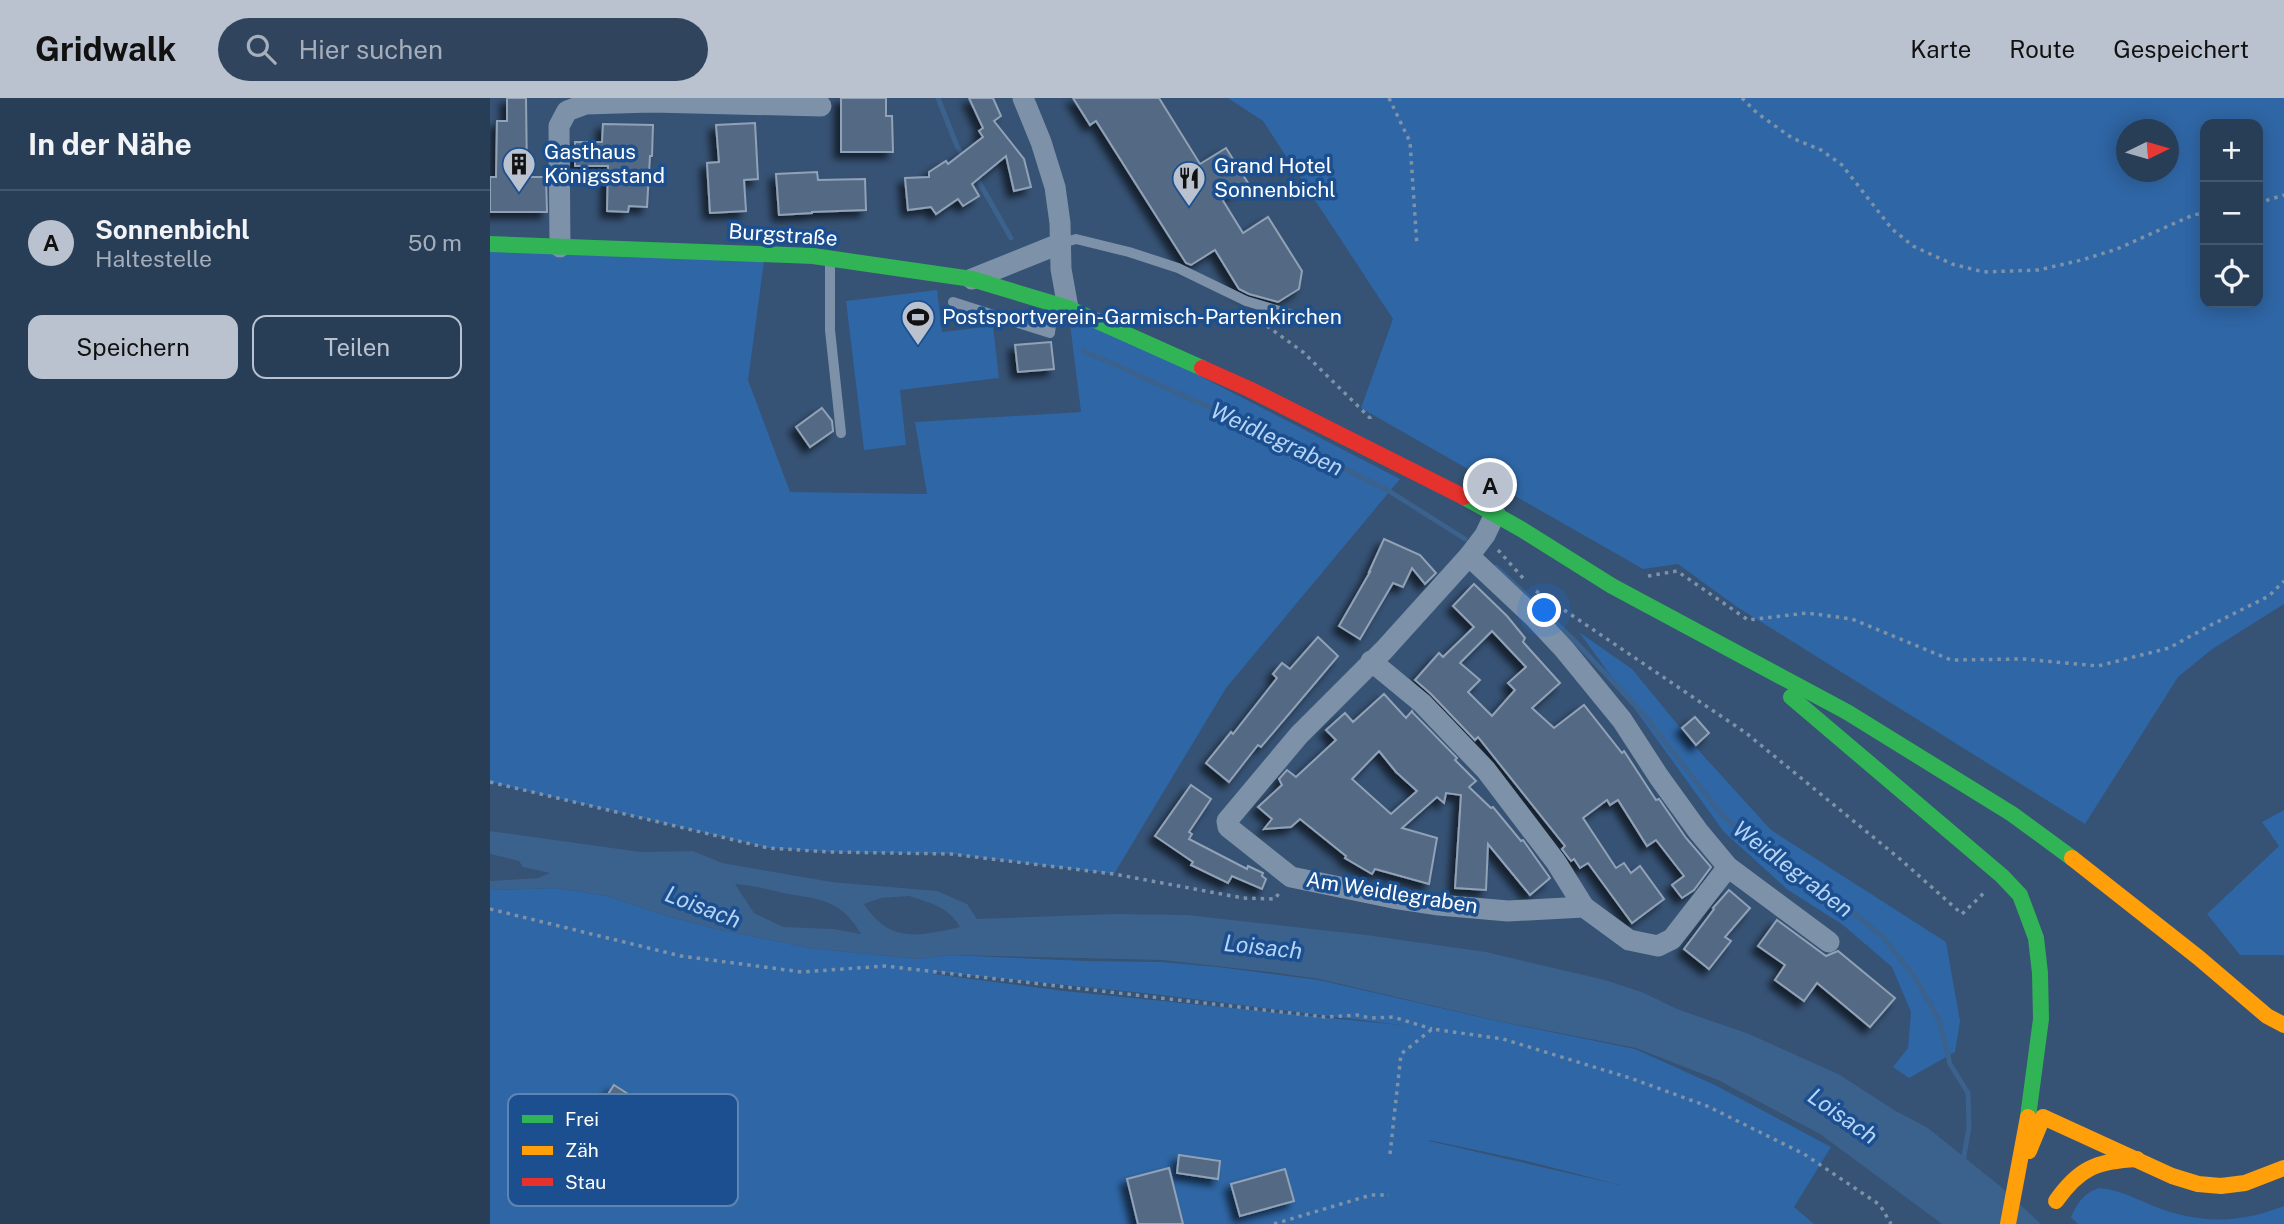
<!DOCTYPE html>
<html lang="de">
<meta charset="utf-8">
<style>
:root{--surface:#283e57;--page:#30455d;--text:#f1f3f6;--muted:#a5aeba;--line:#44576d;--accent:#b9c2ce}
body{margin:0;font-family:"Public Sans",sans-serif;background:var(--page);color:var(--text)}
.controls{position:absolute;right:21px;top:21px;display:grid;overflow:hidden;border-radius:14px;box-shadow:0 4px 18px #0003}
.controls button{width:63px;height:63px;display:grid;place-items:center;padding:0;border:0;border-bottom:2px solid var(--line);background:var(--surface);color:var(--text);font:35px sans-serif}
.compass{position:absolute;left:1626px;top:21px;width:63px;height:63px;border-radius:50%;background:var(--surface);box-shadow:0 4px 18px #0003;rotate:85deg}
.you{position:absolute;left:1055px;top:513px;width:24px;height:24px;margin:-18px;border:5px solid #fff;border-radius:50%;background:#1a73e8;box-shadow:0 0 0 10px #1a73e833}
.badge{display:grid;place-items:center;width:46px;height:46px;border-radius:50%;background:var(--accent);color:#111;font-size:23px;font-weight:700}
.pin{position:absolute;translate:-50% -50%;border:4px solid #fff;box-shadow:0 2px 7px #0006}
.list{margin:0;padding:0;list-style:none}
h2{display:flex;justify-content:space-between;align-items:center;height:91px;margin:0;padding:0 28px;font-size:30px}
h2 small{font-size:23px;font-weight:400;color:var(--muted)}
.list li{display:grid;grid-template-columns:46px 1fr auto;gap:21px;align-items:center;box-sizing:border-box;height:105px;padding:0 28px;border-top:2px solid var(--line)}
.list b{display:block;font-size:26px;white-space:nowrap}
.list p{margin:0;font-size:23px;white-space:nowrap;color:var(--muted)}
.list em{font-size:23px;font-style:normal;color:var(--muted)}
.actions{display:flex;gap:14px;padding:21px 28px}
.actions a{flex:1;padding:16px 0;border:2px solid var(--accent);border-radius:14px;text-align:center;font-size:24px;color:var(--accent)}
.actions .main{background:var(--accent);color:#111}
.icon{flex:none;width:38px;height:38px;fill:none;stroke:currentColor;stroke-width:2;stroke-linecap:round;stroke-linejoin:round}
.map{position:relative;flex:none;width:1794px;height:1126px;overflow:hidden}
header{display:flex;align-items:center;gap:42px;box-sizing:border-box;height:98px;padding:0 35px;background:var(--accent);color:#111}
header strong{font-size:33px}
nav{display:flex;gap:38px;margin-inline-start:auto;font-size:24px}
.search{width:490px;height:63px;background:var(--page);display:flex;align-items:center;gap:18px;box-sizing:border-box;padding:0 24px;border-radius:38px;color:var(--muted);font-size:26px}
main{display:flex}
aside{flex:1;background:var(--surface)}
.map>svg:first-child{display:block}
.green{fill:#2f66a5;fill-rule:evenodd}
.water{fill:#3b618d;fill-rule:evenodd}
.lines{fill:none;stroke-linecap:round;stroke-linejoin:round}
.stream{stroke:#3b618d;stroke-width:5}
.building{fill:#526984;stroke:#92a2b6;stroke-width:2;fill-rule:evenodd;filter:url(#shadow)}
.path{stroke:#7d92a8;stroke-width:3.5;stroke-dasharray:3.5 5;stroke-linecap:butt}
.lane{stroke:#7d92a8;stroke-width:10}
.street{stroke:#7d92a8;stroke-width:21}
.fast{stroke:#30b455;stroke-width:16}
.slow{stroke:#ff9f0a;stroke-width:16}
.jam{stroke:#e5322d;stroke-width:16}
.labels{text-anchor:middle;stroke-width:7;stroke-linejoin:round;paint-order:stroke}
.poi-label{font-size:21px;fill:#fff;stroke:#1b4f8f;text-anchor:start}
.street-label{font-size:21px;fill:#fff;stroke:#1b4f8f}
.water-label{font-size:23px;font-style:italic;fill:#b5d3f5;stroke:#1b4f8f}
.key{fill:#1b4f8f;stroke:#5f84b1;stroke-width:2}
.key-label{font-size:19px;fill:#fff}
</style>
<header>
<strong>Gridwalk</strong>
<div class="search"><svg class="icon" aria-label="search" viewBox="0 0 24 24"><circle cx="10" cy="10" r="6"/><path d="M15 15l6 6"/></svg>Hier suchen</div>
<nav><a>Karte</a><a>Route</a><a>Gespeichert</a></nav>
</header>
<main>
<aside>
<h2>In der Nähe<small></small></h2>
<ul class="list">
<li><span class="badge">A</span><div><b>Sonnenbichl</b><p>Haltestelle</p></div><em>50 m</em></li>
</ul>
<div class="actions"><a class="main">Speichern</a><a>Teilen</a></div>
</aside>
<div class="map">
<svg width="1794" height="1126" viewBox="0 0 1794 1126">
<defs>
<filter id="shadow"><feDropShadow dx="-6" dy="6" stdDeviation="3.5" flood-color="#0009"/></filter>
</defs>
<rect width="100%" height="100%" fill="#365274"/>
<g class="green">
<path d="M 738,0 L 1794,0 L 1794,506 L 1721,552 L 1688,579 L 1595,726 L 1247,509 L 1188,466 L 1153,471 L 871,310 L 903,221 L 773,23 ZM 1715,26 L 1768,26 L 1768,205 L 1715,205 ZM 1636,32 L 1678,32 L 1678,74 L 1636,74 Z"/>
<path d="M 0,146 L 275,156 L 258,282 L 300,394 L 437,396 L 425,324 L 591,314 L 578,210 L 910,381 L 736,590 L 624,776 L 461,756 L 340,754 L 278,750 L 0,684 Z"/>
<path d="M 447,192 L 452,234 L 503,228 L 509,280 L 410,292 L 416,347 L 374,352 L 356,203 Z"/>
<path d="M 1089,534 L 1142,571 L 1211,655 L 1281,732 L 1456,844 L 1470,923 L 1465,954 L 1419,980 L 1403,969 L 1418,950 L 1421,914 L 1402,869 L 1353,827 L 1298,792 L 1234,734 Z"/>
<path d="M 1794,712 L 1794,857 L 1750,857 L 1717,816 L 1789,748 L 1772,724 Z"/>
<path d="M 67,790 L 117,798 L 177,818 L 223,830 L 319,850 L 427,861 L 461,857 L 595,863 L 671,864 L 728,869 L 829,882 L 1007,923 L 1145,951 L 1225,987 L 1341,1049 L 1304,1109 L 1324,1126 L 0,1126 L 0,792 ZM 447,874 L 663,896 L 919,928 L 574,893 L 444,876 ZM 939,1042 L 1037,1063 L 1130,1087 L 939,1043 Z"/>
<path d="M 1609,1090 C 1630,1092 1642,1099 1661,1107 C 1707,1126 1748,1126 1794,1108 L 1794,1126 L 1588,1126 L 1581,1119 C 1588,1104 1593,1096 1609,1090 Z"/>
</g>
<path class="water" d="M 0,733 L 151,754 L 203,753 L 232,765 L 342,784 L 447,793 L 477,806 L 487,821 L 624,816 L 698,817 L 876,837 L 996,854 L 1115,882 L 1154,895 L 1187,911 L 1259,936 L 1350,977 L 1404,1012 L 1438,1030 L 1510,1088 L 1551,1126 L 1452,1126 L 1330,1036 L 1228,982 L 1146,950 L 1008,923 L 829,881 L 780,874 L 672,862 L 461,857 L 427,861 L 319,850 L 223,830 L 177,818 L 117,798 L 67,790 L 0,792 L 0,783 L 48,780 L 60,775 L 33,769 L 29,763 L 0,756 ZM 245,786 C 262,787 277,791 293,795 C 330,802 350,800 371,836 L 344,831 L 293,829 L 264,815 ZM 419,798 C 440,805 459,809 470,829 C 429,838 400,846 374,806 L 391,800 Z"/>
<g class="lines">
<g class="stream">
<path d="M 448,0 L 467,48 L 475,61"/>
<path d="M 484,75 L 521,140"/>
<path d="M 594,253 L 843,365 L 899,393 L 975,441"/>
<path d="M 1006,469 L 1082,540 L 1155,618 L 1232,717 L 1277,756 L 1341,797 L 1392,838 L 1426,881 L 1450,924 L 1460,966 L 1478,995 L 1479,1029 L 1473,1064"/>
</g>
</g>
<g class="building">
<path d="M 17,0 L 36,0 L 37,79 L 56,79 L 57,114 L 0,114 L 0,79 L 6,79 L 7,23 L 17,23 Z"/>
<path d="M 351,0 L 396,0 L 396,18 L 402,18 L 403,54 L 351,54 Z"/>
<path d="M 479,0 L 503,0 L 511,18 L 504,23 L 534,61 L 541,89 L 524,93 L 516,58 L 482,86 L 489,98 L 473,108 L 468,101 L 446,116 L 441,109 L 418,112 L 415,80 L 439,79 L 439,74 L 456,63 L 458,66 L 493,39 L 489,33 L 493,30 Z"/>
<path d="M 583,0 L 669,0 L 710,66 L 736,50 L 758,85 L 732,101 L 753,135 L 778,119 L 812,173 L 809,191 L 788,204 L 759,196 L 749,191 L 725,152 L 701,167 L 696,165 L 606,23 L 600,27 Z"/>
<path d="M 265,25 L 268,81 L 254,82 L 256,113 L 220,115 L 217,65 L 229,64 L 226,27 Z"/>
<path d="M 113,26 L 163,27 L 162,58 L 160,58 L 157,109 L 139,108 L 138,114 L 117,113 L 118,68 L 85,68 L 85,44 L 112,44 Z"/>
<path d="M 327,74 L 328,82 L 375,81 L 376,112 L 322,114 L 322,115 L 289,117 L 286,76 Z"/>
<path d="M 561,244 L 564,271 L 528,274 L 525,247 Z"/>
<path d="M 332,310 L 342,323 L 343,333 L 320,349 L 306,329 Z"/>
<path d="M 894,441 L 930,457 L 946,475 L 935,486 L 922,470 L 913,489 L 903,485 L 870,541 L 849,528 L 880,474 L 879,474 Z"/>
<path d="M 984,486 L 1017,518 L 1035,540 L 1033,544 L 1070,585 L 1042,610 L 1064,630 L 1094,607 L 1132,655 L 1134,653 L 1166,702 L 1169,701 L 1196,740 L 1221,769 L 1204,792 L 1192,800 L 1182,787 L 1194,778 L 1166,742 L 1157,748 L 1128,702 L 1120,707 L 1117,702 L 1093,720 L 1126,770 L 1134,765 L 1141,775 L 1150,768 L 1174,801 L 1142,825 L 1098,765 L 1090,770 L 1084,761 L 1081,763 L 1072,751 L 1075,748 L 988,639 L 985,642 L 941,596 L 925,582 L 949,555 L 953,559 L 984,529 L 963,508 ZM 1002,533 L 1036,569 L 1018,585 L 1025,592 L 1002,618 L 978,594 L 990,582 L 970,565 Z"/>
<path d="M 828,539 L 848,558 L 771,649 L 768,647 L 739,684 L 716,665 L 741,634 L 743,636 L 787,580 L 783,576 L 792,565 L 800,571 Z"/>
<path d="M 894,596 L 916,620 L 922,613 L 923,615 L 967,660 L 965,662 L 986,683 L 979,689 L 1001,710 L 1003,709 L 1031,743 L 1033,742 L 1060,780 L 1040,797 L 998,746 L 996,792 L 965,790 L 971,697 L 956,695 L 954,705 L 947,699 L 912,730 L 947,740 L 939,786 L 885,771 L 882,776 L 855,760 L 856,758 L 810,721 L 801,729 L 774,731 L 782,721 L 768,709 L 792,687 L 789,681 L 797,672 L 806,679 L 846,642 L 836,632 L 855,615 L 863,624 ZM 889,653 L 906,674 L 927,693 L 901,716 L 862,681 Z"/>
<path d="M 1205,619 L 1219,635 L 1206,647 L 1192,630 Z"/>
<path d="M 701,687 L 721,701 L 699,734 L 702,736 L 699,741 L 757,771 L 758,768 L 773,775 L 772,778 L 776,781 L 772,791 L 742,778 L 738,785 L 701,767 L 703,764 L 665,738 Z"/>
<path d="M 1239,792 L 1260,810 L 1235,839 L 1241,843 L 1219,871 L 1194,851 L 1224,811 L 1223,810 Z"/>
<path d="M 1287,822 L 1336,858 L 1348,853 L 1405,900 L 1380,929 L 1327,885 L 1314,903 L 1285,882 L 1295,867 L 1268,848 Z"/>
<path d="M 124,987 L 146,1001 L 136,1018 L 113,1004 Z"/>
<path d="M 689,1057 L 730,1063 L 728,1081 L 687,1075 Z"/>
<path d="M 679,1070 L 693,1126 L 648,1126 L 637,1081 Z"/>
<path d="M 795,1071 L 804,1103 L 750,1118 L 741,1086 Z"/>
</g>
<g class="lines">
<g class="path">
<path d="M 899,0 L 920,44 L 927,148"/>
<path d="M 1252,0 L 1267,15 L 1302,40 L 1331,52 L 1352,67 L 1402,131 L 1423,148 L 1462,166 L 1494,174 L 1548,172 L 1592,162 L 1627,151 L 1703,117 L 1715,115"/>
<path d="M 1768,105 L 1794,97"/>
<path d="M 770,223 L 813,254 L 880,320 L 880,322"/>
<path d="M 1008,452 L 1033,480"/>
<path d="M 1158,478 L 1187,473 L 1258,522 L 1317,515 L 1362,521 L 1461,562 L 1533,561 L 1608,568 L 1679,550 L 1717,529 L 1779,498 L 1794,483"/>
<path d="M 1046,493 L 1256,635 L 1410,761 L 1472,816 L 1495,794"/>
<path d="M 0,684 L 278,750 L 340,754 L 461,756 L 624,776 L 753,800 L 785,801 L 789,795"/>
<path d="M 0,811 L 191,858 L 312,874 L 395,868 L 835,919 L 867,917 L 880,920 L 903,919 L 942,931"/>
<path d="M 900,1056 L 911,956 L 942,931 L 1013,941 L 1140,980 L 1217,1008 L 1314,1056 L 1390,1107 L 1401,1126"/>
<path d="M 784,1126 L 881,1097 L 899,1097"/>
</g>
<g class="lane">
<path d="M 569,146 L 586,141 L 639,154 L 688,170 L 756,203 L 806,218"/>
<path d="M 340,163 L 340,232 L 351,335"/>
<path d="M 463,204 L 560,235 L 563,210"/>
</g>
<g class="street">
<path d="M 533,0 L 551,44 L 565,89 L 570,125 L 571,171 L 578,210"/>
<path d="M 70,149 L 69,28 L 77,13 L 96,6 L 161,4 L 331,8"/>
<path d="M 482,181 L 569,146"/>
<path d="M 1005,416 L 995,437 L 979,458 L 894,552 L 809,637 L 737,723 L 738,729 L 801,779 L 903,800 L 949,807 L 1018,813 L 1094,809 L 1139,842 L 1168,848 L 1182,841 L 1238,769"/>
<path d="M 979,458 L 1045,520 L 1074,551 L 1132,622 L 1169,679 L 1208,733 L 1238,769 L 1339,844"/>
<path d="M 881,563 L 932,605 L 996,672 L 1066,764 L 1094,809"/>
</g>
<g class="fast">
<path d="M 0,146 L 323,158 L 482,181 L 578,210 L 712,270"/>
<path d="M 974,399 L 1031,431 L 1122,488 L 1357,614 L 1522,716 L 1582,760"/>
<path d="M 1301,599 L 1512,778 L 1530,797 L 1546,840 L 1550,875 L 1551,921 L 1538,1019"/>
</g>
<g class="slow">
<path d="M 1582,760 L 1709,860 L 1777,918 L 1794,927"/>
<path d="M 1539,1053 L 1553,1019 L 1682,1078 L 1708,1086 L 1731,1088 L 1755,1085 L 1794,1070"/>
<path d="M 1566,1103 C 1589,1070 1607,1063 1647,1061"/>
<path d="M 1518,1126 L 1538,1019"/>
</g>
<path class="jam" d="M 712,270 L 759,291 L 974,399"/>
</g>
<defs>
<symbol id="building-pin" viewBox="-11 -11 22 30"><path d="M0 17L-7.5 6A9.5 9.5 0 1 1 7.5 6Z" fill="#b9c2ce" stroke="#1b4f8f"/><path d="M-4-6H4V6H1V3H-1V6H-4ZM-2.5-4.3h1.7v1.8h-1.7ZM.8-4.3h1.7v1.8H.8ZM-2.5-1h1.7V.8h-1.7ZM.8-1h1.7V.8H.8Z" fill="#111"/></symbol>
<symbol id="restaurant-pin" viewBox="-11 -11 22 30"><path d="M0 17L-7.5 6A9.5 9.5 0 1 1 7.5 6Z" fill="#b9c2ce" stroke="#1b4f8f"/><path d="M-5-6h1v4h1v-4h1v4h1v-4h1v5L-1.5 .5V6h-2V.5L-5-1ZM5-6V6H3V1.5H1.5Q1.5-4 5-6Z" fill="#111"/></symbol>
<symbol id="stadium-pin" viewBox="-11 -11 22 30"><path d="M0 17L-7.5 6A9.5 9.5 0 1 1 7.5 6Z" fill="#b9c2ce" stroke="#1b4f8f"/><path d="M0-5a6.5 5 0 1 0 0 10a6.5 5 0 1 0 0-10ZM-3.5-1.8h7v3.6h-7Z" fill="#111"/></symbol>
</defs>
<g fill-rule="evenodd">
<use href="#building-pin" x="10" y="47" width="38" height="52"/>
<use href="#restaurant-pin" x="680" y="61" width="38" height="52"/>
<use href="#stadium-pin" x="409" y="200" width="38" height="52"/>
</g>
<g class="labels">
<g class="poi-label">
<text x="54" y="61">Gasthaus<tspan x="54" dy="24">Königsstand</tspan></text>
<text x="724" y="75">Grand Hotel<tspan x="724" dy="24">Sonnenbichl</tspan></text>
<text x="452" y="226">Postsportverein-Garmisch-Partenkirchen</text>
</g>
<g class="street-label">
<text transform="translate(293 137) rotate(4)" y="7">Burgstraße</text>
<text transform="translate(902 795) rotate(9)" y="7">Am Weidlegraben</text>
</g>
<g class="water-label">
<text transform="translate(787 341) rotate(25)" y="8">Weidlegraben</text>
<text transform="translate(1303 771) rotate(37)" y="8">Weidlegraben</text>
<text transform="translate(213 809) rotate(21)" y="8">Loisach</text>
<text transform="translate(773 849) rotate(6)" y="8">Loisach</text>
<text transform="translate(1353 1018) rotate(35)" y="8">Loisach</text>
</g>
</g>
<rect x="18" y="996" width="230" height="112" rx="10" class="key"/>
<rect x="32" y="1017" width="31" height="8" fill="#30b455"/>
<rect x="32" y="1048" width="31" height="9" fill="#ff9f0a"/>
<rect x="32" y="1080" width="31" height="8" fill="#e5322d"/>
<g class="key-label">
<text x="75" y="1028">Frei</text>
<text x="75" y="1059">Zäh</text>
<text x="75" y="1091">Stau</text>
</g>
</svg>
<div class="controls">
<button>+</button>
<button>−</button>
<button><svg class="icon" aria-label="locate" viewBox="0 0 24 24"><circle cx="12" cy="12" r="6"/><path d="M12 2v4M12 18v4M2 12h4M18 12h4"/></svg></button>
</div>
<svg class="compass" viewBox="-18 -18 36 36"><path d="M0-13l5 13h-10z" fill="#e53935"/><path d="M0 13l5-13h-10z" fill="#a5aeba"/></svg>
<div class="you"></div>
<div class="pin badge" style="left:1000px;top:387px">A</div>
</div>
</main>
